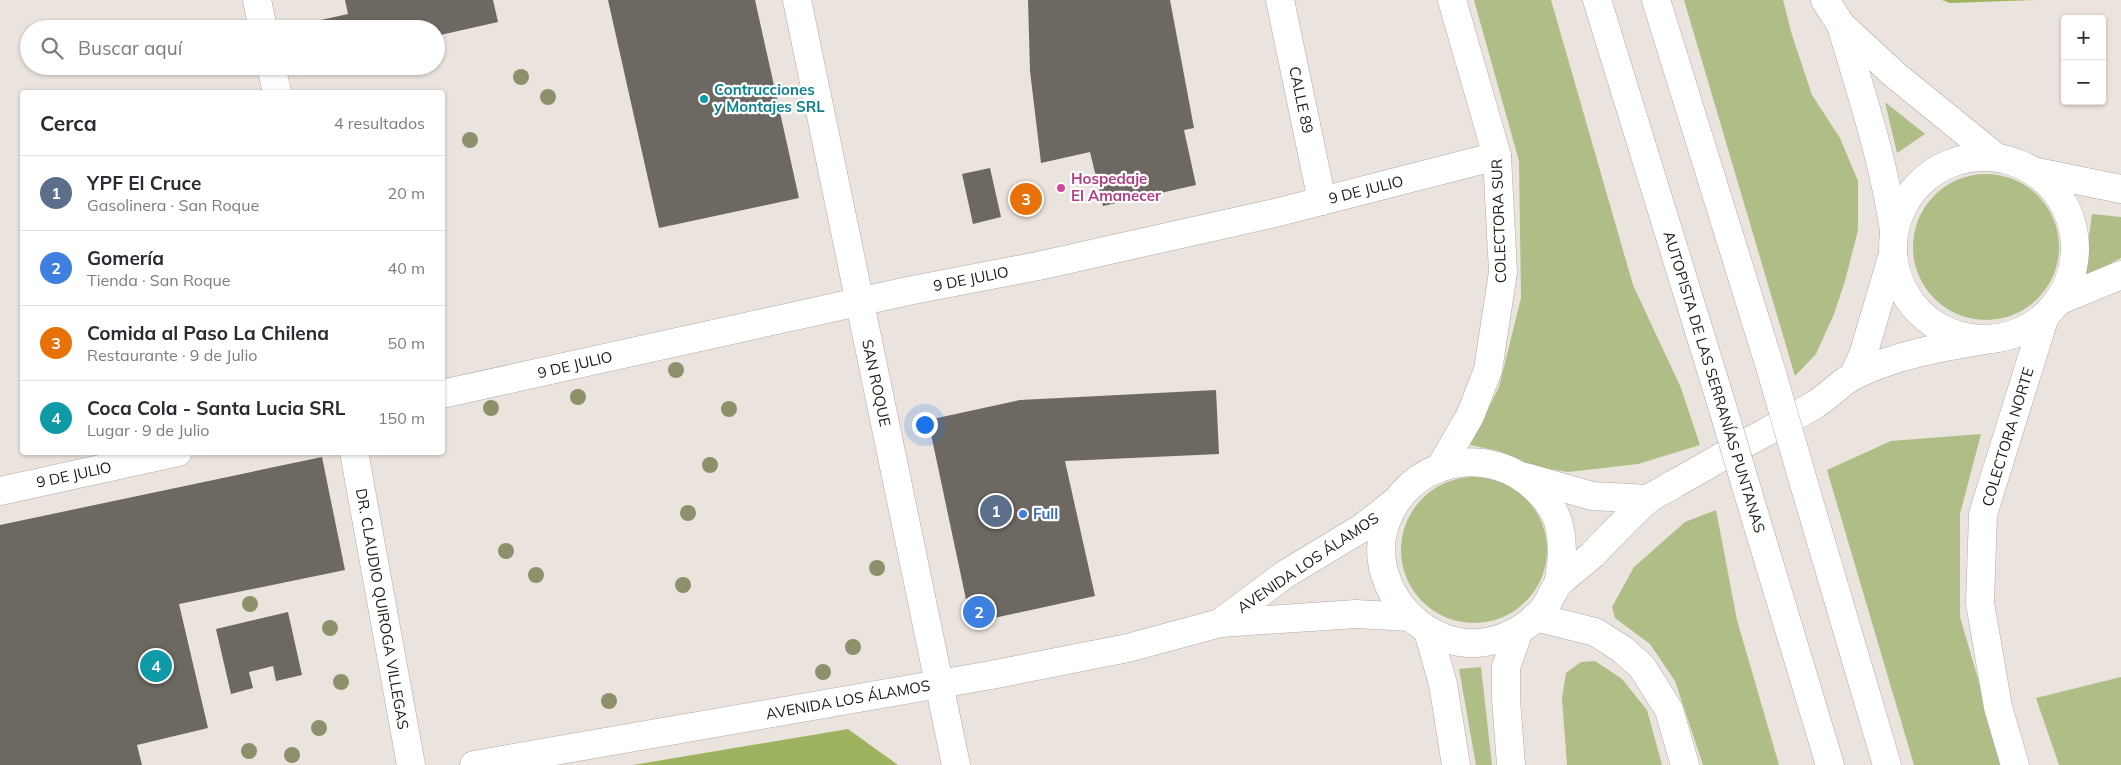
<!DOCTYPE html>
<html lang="es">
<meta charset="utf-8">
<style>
:root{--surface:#fff;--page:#f2f2f3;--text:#2b2b33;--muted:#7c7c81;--line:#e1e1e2;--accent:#2563eb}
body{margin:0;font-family:Mulish,sans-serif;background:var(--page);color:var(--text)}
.controls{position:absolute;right:15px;top:15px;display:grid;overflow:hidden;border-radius:5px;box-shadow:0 1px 4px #0004}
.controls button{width:45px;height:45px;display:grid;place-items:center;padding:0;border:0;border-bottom:1px solid var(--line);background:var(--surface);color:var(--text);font:25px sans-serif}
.you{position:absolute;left:924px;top:424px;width:18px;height:18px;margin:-12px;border:4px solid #fff;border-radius:50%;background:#1a73e8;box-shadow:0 0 0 8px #1a73e833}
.badge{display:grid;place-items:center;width:32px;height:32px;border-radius:50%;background:var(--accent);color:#fff;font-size:16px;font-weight:700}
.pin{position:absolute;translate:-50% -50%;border:2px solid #fff;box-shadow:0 1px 5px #0006}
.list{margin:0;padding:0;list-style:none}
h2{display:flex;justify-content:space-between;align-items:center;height:65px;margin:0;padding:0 20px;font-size:21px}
h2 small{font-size:16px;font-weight:400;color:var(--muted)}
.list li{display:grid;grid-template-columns:32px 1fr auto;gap:15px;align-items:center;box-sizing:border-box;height:75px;padding:0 20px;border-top:1px solid var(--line)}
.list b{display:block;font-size:19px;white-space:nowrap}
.list p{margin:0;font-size:16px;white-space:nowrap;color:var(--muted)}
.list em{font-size:16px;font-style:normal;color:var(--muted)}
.icon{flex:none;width:28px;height:28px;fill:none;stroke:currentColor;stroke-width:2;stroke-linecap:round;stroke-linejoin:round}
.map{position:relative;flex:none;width:2121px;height:765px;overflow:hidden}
.search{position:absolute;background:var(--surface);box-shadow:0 1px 4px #0004;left:20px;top:20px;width:425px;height:55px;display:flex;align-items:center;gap:12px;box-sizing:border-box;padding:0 18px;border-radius:28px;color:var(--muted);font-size:19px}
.panel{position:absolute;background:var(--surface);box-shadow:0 1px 4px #0004;left:20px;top:90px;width:425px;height:365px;border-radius:5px}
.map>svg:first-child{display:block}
.green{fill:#afbe87}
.forest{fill:#9eb35f}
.building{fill:#6d6861}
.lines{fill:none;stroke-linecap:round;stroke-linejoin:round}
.minor-casing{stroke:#b1a9a4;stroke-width:29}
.major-casing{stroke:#b1a9a4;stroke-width:29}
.highway-casing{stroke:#b1a9a4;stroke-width:29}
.minor{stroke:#fff;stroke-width:28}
.major{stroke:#fff;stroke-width:28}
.highway{stroke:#fff;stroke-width:28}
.highway-bridge-casing{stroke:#b1a9a4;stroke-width:29;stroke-linecap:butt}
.highway-bridge{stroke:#fff;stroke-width:28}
.tree{fill:#8d906b}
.culture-dot{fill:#0f9aa8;stroke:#fff;stroke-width:2}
.hotel-dot{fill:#d1479c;stroke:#fff;stroke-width:2}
.shop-dot{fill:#3f7fe0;stroke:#fff;stroke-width:2}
.labels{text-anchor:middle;stroke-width:4.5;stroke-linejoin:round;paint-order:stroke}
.culture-label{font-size:15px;font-weight:bold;fill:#0d838f;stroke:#fff;text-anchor:start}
.street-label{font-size:15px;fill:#1e1b19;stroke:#fff}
.hotel-label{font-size:15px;font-weight:bold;fill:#b23c85;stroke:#fff;text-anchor:start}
.shop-label{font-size:15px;font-weight:bold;fill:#366cbe;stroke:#fff;text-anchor:start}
</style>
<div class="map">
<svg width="2121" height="765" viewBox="0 0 2121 765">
<rect width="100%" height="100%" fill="#ebe3dd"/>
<g class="green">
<path d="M 1474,0 L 1551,0 L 1633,285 L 1681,388 L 1700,445 L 1638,464 L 1568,472 L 1531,466 L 1499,451 L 1470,445 L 1499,387 L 1521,298 L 1519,161 Z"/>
<path d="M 1684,0 L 1783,0 L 1792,35 L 1812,95 L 1840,138 L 1858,181 L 1858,230 L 1845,281 L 1834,314 L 1816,354 L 1795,376 Z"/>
<path d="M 1885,102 L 1925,134 L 1897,153 Z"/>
<circle cx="1986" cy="247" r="73"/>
<path d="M 2092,214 L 2121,217 L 2121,258 L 2084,277 Z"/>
<path d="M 1981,434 L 1960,514 L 1960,617 L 2003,765 L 1914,765 L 1827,470 L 1891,441 Z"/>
<circle cx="1474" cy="550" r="73"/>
<path d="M 1716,510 L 1737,620 L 1779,765 L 1703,765 L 1675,681 L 1650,644 L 1615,618 L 1612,607 L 1634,567 L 1685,522 Z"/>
<path d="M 1595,661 L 1622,679 L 1647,710 L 1662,765 L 1567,765 L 1562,698 L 1566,673 L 1581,662 Z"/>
<path d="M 1481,667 L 1492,765 L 1476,765 L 1459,669 Z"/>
<path d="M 2121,677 L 2121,765 L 2059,765 L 2036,698 Z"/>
</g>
<g class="forest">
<path d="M 1942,0 L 2037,0 L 1950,3 Z"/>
<path d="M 848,729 L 898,765 L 633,765 Z"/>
</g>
<g class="building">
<path d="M 345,0 L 493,0 L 498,22 L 436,36 L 436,29 L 304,29 L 303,24 L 348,14 Z"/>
<path d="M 608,0 L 755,0 L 799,198 L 659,228 Z"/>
<path d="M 1028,0 L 1170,0 L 1194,128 L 1184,130 L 1196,185 L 1103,206 L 1090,152 L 1041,163 L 1030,71 Z"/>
<path d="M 990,168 L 1001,217 L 973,224 L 962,174 Z"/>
<path d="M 1216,390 L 1219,454 L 1065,461 L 1095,596 L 971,623 L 928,420 L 1020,400 Z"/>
<path d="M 322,457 L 345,570 L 179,604 L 208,728 L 137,745 L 142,765 L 0,765 L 0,525 Z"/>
<path d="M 288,612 L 302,675 L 276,681 L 273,666 L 249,672 L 253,688 L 231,694 L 216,629 Z"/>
</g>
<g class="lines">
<defs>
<g id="minor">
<path d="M 257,0 L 263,29"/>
<path d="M 797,0 L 956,765"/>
<path d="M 1280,0 L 1322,201"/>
<path d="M 271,66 L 277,92"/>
<path d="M 442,394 L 908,291 L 1038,266 L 1275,213 L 1497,156"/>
<path d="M 354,452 L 411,765"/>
<path d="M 0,491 L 178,452"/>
</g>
<g id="major">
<path d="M 1825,0 L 1841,25 L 1895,75 L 1996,157"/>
<path d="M 1841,25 C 1861,93 1884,161 1894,231"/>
<circle cx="1984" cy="248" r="91"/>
<path d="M 2037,172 L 2121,189"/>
<path d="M 2058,301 L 2121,275"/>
<path d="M 1853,376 L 1863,355 L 1893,254"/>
<path d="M 1441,466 L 1470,416 L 1488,370 L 1503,272 L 1497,156 L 1452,0"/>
<path d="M 1525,477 L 1592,496 L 1649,499"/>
<path d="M 1558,584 C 1562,564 1564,546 1559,525 C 1556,512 1546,498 1536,489 C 1487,441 1404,460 1384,528 C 1367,590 1428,656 1491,641 C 1510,637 1529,626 1542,611 C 1549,603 1552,591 1559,583 C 1569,573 1581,565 1592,555 C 1610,537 1627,518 1646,501 C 1654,494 1665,490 1674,484 C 1694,473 1715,461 1735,449 C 1762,434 1790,420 1816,404 C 1830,395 1841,382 1855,375 C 1900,353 1949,346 1997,338"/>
<path d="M 1220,623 L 1284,575 L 1362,528 L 1395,502"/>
<path d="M 1428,631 L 1443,684 L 1456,765"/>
<path d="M 474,765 L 991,675 L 1128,648 L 1220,623 L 1356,614 L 1410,617"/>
<path d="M 1511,765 L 1506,699 L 1506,667 L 1519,631"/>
<path d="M 2015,765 L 1998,707 L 1980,603 L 1983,514 L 2045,316"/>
</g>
<g id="highway">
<path d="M 1597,0 L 1720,399"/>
<path d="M 1656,0 L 1771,370"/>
<path d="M 1804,484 L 1887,765"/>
<path d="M 1754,513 L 1830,765"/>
<path d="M 1535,617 L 1595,632 L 1622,649 L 1642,667 L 1669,710 L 1685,765"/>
</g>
</defs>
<use href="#minor" class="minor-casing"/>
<use href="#major" class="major-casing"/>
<use href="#highway" class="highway-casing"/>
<use href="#minor" class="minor"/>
<use href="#major" class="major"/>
<use href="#highway" class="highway"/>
<defs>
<g id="highway-bridge">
<path d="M 1771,370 L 1804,484"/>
<path d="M 1720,399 L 1754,513"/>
</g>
</defs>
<use href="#highway-bridge" class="highway-bridge-casing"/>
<use href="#highway-bridge" class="highway-bridge"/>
</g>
<g class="tree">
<circle cx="521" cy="77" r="8"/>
<circle cx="548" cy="97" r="8"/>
<circle cx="470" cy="140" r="8"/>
<circle cx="676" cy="370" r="8"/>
<circle cx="578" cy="397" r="8"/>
<circle cx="491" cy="408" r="8"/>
<circle cx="729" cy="409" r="8"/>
<circle cx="710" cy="465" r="8"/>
<circle cx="688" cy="513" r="8"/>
<circle cx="506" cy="551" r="8"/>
<circle cx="877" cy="568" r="8"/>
<circle cx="536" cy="575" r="8"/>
<circle cx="683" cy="585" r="8"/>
<circle cx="250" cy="604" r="8"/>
<circle cx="330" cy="628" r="8"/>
<circle cx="853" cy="647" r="8"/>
<circle cx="823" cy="672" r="8"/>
<circle cx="341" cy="682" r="8"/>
<circle cx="609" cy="701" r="8"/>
<circle cx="319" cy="728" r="8"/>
<circle cx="249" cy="751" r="8"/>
<circle cx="292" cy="755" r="8"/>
</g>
<circle class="culture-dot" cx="704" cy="99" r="5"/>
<circle class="hotel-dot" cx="1061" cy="188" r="5"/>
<circle class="shop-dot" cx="1023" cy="514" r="5"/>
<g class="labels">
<g class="culture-label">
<text x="714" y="95">Contrucciones<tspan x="714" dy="17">y Montajes SRL</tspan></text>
</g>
<g class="street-label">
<text transform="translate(1301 100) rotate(78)" y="5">CALLE 89</text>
<text transform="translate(1366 190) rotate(-14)" y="5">9 DE JULIO</text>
<text transform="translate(1499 221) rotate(-92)" y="5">COLECTORA SUR</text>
<text transform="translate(971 279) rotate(-11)" y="5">9 DE JULIO</text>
<text transform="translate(575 365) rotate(-13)" y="5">9 DE JULIO</text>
<text transform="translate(1714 382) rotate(73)" y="5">AUTOPISTA DE LAS SERRANÍAS PUNTANAS</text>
<text transform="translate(876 383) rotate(78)" y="5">SAN ROQUE</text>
<text transform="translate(2008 437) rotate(-73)" y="5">COLECTORA NORTE</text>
<text transform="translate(74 475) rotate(-12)" y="5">9 DE JULIO</text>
<text transform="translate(1308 563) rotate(-34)" y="5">AVENIDA LOS ÁLAMOS</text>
<text transform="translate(382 609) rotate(80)" y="5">DR. CLAUDIO QUIROGA VILLEGAS</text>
<text transform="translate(848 700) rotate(-10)" y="5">AVENIDA LOS ÁLAMOS</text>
</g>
<g class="hotel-label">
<text x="1071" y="184">Hospedaje<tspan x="1071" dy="17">El Amanecer</tspan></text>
</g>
<g class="shop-label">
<text x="1033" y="519">Full</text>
</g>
</g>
</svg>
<div class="controls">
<button>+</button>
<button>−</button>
</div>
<div class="you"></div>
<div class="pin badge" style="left:996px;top:511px;background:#5c6f8a">1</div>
<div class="pin badge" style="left:979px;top:612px;background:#3f7fe0">2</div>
<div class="pin badge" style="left:1026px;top:199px;background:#e8710a">3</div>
<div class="pin badge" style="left:156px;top:666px;background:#0f9aa8">4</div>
<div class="search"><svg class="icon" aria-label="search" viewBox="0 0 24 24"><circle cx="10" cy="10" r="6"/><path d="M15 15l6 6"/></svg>Buscar aquí</div>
<section class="panel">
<h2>Cerca<small>4 resultados</small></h2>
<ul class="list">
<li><span class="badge" style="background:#5c6f8a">1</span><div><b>YPF El Cruce</b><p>Gasolinera · San Roque</p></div><em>20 m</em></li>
<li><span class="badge" style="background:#3f7fe0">2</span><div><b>Gomería</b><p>Tienda · San Roque</p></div><em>40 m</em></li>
<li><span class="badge" style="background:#e8710a">3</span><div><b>Comida al Paso La Chilena</b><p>Restaurante · 9 de Julio</p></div><em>50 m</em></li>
<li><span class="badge" style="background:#0f9aa8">4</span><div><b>Coca Cola - Santa Lucia SRL</b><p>Lugar · 9 de Julio</p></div><em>150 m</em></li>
</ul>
</section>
</div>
